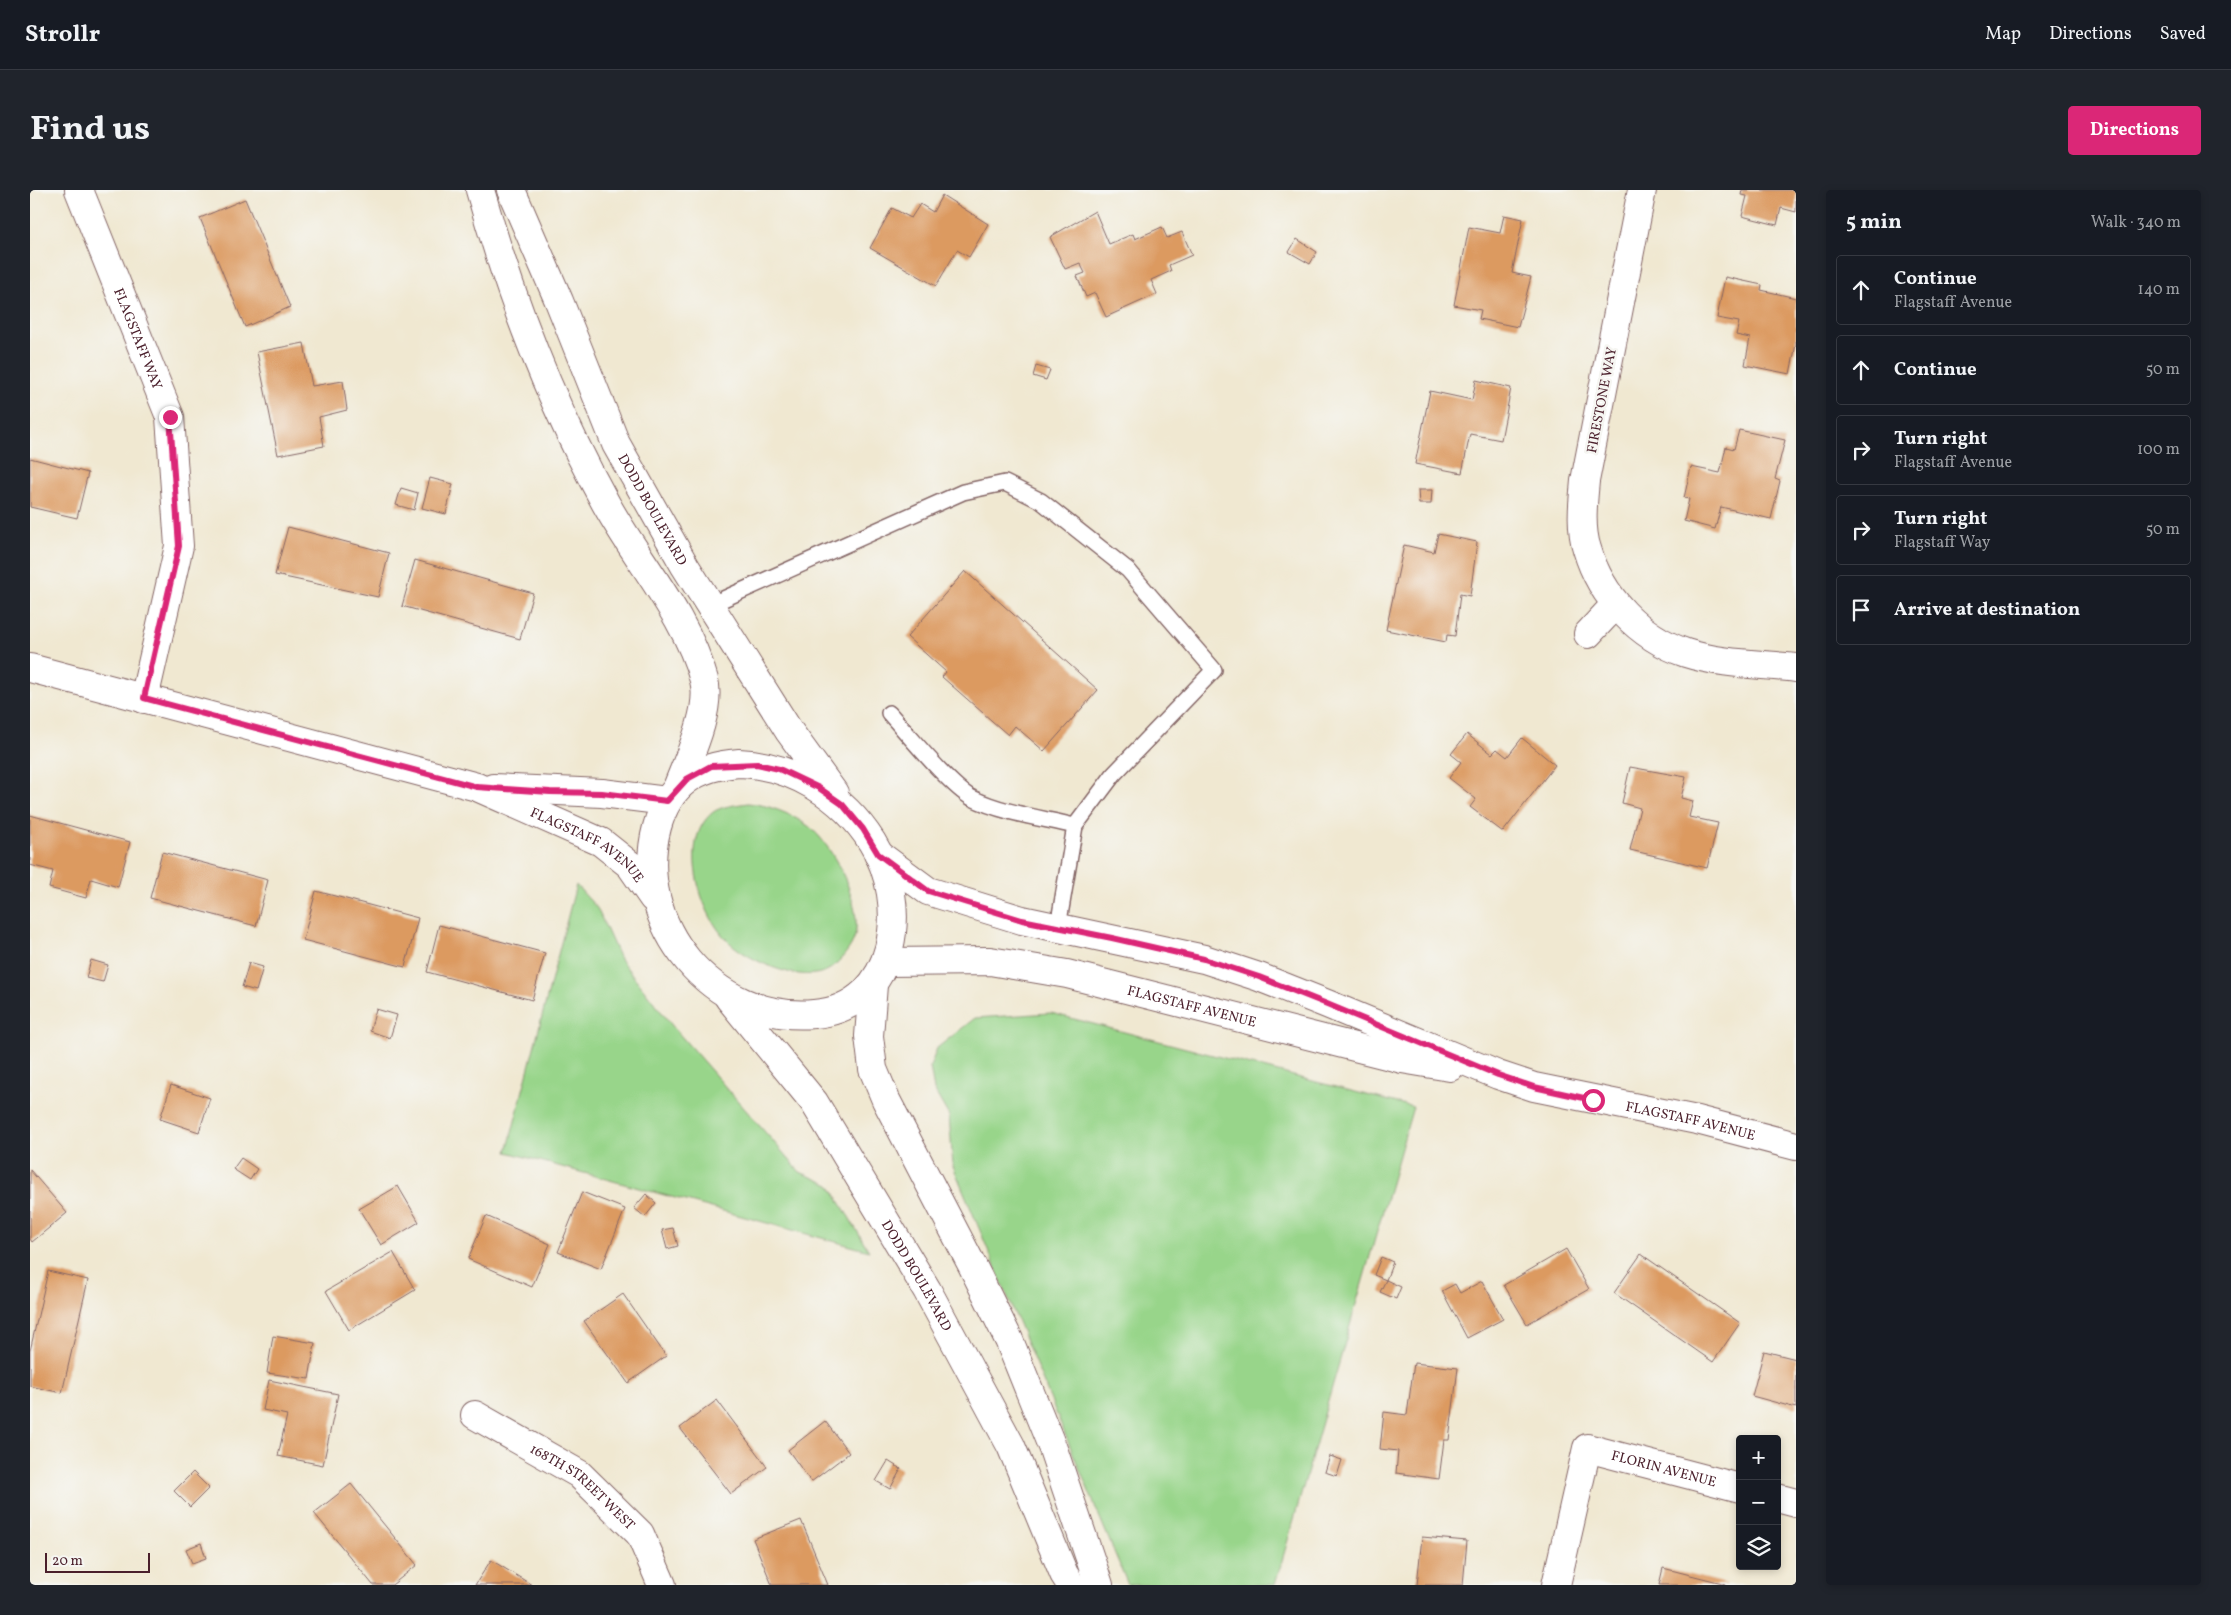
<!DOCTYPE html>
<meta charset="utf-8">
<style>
:root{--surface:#171b24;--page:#20242c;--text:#f1f3f6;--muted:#9ea1a6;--line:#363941;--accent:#db2777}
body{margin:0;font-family:Vollkorn,serif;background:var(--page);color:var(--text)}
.controls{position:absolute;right:15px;bottom:15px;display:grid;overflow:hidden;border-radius:5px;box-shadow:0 2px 8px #0003}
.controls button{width:45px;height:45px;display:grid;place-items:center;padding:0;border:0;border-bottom:1px solid var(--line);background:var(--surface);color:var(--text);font:25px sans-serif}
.scale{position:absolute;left:15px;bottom:12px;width:105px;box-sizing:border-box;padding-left:5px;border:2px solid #4a1f2b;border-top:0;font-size:14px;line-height:18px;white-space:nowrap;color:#4a1f2b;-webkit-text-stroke:4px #f6f6f2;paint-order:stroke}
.stop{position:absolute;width:15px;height:15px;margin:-11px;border:4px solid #db2777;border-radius:50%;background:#fff}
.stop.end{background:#db2777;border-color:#fff;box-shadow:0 1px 5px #0008}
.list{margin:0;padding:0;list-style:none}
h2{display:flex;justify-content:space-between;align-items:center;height:65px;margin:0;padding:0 20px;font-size:21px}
h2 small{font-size:16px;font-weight:400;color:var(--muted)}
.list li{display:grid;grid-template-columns:32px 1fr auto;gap:15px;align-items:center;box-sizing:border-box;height:70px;margin:0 10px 10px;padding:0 10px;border:1px solid var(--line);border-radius:5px}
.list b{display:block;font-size:19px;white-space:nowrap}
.list p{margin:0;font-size:16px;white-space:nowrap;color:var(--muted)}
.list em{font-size:16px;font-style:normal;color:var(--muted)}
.icon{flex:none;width:28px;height:28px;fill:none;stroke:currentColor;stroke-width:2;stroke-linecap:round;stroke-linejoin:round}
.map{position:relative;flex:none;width:1766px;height:1395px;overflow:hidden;border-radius:5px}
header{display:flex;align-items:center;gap:30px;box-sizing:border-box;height:70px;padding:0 25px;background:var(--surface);border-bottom:1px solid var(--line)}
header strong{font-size:24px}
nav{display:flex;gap:28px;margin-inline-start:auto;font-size:18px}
.intro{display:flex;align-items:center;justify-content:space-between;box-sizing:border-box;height:120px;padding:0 30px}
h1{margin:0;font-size:35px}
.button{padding:12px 22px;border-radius:5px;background:var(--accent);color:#fff;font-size:18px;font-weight:700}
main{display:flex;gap:30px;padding:0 30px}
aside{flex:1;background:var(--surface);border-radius:5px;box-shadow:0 2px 8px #0003}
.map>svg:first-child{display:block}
.green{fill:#98d58a;stroke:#717a5a}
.building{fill:#dc9a60}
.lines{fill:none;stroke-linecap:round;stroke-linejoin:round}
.service-casing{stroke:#846565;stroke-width:18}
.minor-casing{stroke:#846565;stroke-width:30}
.tertiary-casing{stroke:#846565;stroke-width:30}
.service{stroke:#fff;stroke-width:15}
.minor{stroke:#fff;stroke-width:28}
.tertiary{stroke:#fff;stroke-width:28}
.route{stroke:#db2777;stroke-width:6}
.labels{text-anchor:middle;stroke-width:5;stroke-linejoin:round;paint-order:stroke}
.street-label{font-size:14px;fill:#4a1f2b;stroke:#f6f6f2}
</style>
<header>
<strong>Strollr</strong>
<nav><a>Map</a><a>Directions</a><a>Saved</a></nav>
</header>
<div class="intro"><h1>Find us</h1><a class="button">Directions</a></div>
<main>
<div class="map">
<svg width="1766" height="1395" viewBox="0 0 1766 1395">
<rect width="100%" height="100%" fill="#f6f6f2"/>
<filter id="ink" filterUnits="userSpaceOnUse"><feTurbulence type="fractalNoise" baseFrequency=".02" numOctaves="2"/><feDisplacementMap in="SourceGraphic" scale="10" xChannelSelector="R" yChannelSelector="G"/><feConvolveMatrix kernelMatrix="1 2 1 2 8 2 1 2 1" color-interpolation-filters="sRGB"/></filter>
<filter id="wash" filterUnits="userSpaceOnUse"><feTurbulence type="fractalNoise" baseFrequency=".0096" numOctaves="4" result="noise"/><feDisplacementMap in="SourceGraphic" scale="20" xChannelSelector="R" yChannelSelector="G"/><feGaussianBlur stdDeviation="1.12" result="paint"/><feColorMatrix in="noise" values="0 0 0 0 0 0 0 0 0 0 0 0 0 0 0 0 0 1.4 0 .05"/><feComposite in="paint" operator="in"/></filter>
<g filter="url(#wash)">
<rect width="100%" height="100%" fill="#f0e8d1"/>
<g class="green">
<path d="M 718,613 C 739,615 759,623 777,635 C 803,653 835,719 824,749 C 820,759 813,767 806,774 C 781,801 714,770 694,747 C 669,719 649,651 682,623 C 690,616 706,615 718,613 Z"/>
<path d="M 546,695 L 567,718 L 590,769 L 644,838 L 770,982 L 800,995 L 839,1061 L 477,962 Z"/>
<path d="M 1021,823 L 1383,917 L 1245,1395 L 1098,1395 L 923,976 L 919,926 L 904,900 L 900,877 L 907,858 L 945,828 Z"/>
</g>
<g id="blocks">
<g class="building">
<path d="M 1712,0 L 1766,0 L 1766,22 L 1751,18 L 1747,35 L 1712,26 L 1717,6 L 1711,5 Z"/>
<path d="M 912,5 L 958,34 L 939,67 L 927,60 L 906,96 L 840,58 L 862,18 L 881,28 L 890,14 L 903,22 Z"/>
<path d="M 215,9 L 260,117 L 215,137 L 170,28 Z"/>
<path d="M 1065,21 L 1079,54 L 1103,44 L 1105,49 L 1132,37 L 1137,48 L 1152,42 L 1162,65 L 1139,75 L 1141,81 L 1121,90 L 1127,104 L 1076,127 L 1065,103 L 1056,107 L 1047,86 L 1055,83 L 1050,73 L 1035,79 L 1020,47 Z"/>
<path d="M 1474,25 L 1493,29 L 1482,83 L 1501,87 L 1488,137 L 1449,129 L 1451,120 L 1424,115 L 1439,37 L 1470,43 Z"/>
<path d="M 1267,49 L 1287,62 L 1280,74 L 1259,62 Z"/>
<path d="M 1695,87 L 1732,95 L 1731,100 L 1766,108 L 1766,154 L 1760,184 L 1715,175 L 1720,148 L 1706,145 L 1709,132 L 1687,128 Z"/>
<path d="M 274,153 L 282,196 L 313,191 L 317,220 L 289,227 L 294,256 L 248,265 L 227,162 Z"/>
<path d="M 1006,176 L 1020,180 L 1016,190 L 1003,186 Z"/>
<path d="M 1446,190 L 1481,198 L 1471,250 L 1440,244 L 1432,283 L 1385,274 L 1400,201 L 1442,210 Z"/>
<path d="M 1709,240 L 1755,250 L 1745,289 L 1750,291 L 1741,329 L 1691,317 L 1685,339 L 1654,331 L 1659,309 L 1654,308 L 1661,277 L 1690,283 L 1696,257 L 1704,259 Z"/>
<path d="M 0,268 L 58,283 L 47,328 L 0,317 Z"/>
<path d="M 400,288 L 423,294 L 416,324 L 392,318 Z"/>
<path d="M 371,298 L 388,303 L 384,320 L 366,315 Z"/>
<path d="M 1388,300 L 1402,300 L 1401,314 L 1389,314 Z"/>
<path d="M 258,337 L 359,363 L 348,407 L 245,385 Z"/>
<path d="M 1408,344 L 1447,352 L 1440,406 L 1430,404 L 1425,446 L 1417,445 L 1416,452 L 1356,440 L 1374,355 L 1404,362 Z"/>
<path d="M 385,370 L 503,403 L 490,449 L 372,416 Z"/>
<path d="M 935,381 L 1068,500 L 1014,561 L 985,536 L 978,545 L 912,487 L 916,482 L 877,447 Z"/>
<path d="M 1437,544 L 1462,564 L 1467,559 L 1477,567 L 1492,548 L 1525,575 L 1473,642 L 1440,617 L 1446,609 L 1419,588 L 1431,572 L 1421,564 Z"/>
<path d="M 1600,577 L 1656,587 L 1651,608 L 1663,611 L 1659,627 L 1688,633 L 1677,678 L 1600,660 L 1610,618 L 1592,613 Z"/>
<path d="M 0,625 L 100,652 L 88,697 L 61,689 L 56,708 L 19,698 L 23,681 L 0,675 Z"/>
<path d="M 132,662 L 238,690 L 226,736 L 120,708 Z"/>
<path d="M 286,701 L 388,728 L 375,777 L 273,750 Z"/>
<path d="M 409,735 L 515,763 L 502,810 L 397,782 Z"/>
<path d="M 61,770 L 78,775 L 73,792 L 56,788 Z"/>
<path d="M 219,773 L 233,777 L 226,801 L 212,797 Z"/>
<path d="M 346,819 L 367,825 L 360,848 L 340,841 Z"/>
<path d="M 141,895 L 180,908 L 169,942 L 130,929 Z"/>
<path d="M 211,968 L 227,979 L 220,990 L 203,979 Z"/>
<path d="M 0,980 L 37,1023 L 2,1052 L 0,1049 Z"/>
<path d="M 368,996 L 389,1032 L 351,1055 L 329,1019 Z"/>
<path d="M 552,1002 L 595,1019 L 571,1079 L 528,1062 Z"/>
<path d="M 616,1004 L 626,1013 L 615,1027 L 604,1018 Z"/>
<path d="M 456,1026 L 520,1054 L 502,1097 L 438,1069 Z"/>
<path d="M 643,1038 L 648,1056 L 637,1059 L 632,1040 Z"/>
<path d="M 1536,1059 L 1559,1099 L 1497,1134 L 1474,1095 Z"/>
<path d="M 363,1062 L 385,1100 L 319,1140 L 296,1101 Z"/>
<path d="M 1611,1064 L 1710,1133 L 1683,1172 L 1584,1103 Z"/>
<path d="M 1351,1067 L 1363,1072 L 1356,1090 L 1344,1085 Z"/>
<path d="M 18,1081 L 58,1090 L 32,1203 L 0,1196 L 0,1161 Z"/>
<path d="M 1356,1090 L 1371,1097 L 1366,1109 L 1350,1102 Z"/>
<path d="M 1452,1091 L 1473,1129 L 1437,1148 L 1412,1101 L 1425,1094 L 1430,1103 Z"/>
<path d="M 593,1104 L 636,1166 L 598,1193 L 554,1131 Z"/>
<path d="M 243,1146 L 285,1153 L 279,1189 L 237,1183 Z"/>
<path d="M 1734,1161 L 1766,1169 L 1766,1218 L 1722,1206 Z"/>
<path d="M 1384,1173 L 1428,1178 L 1419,1250 L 1414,1250 L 1409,1289 L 1366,1283 L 1368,1261 L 1350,1259 L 1354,1222 L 1377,1225 Z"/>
<path d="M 239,1190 L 308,1204 L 293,1275 L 248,1266 L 257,1225 L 233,1220 Z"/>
<path d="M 687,1210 L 737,1277 L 701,1304 L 650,1238 Z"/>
<path d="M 795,1231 L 819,1263 L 781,1292 L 758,1260 Z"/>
<path d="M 1300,1266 L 1312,1270 L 1307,1286 L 1295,1282 Z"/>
<path d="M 858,1271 L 871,1279 L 860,1299 L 846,1291 Z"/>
<path d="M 163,1282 L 179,1298 L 160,1317 L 144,1301 Z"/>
<path d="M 321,1294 L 387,1375 L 362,1395 L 343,1395 L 284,1323 Z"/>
<path d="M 771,1330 L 798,1395 L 742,1395 L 723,1349 Z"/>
<path d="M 1392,1347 L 1437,1351 L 1433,1395 L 1387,1395 Z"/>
<path d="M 171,1353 L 176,1368 L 162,1373 L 156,1359 Z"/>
<path d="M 461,1370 L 502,1395 L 445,1395 Z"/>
<path d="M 1633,1378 L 1696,1394 L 1696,1395 L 1629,1395 Z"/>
</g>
</g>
</g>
<g filter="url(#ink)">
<use href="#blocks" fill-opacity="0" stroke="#846565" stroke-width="1"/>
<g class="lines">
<defs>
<g id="service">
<path d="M 680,415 L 933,302 L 975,293 L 1011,311 L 1098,380 L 1184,480 L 1084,584 L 1045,636 L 1028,737"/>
<path d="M 859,523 C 878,544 920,596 942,608 C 973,623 1012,628 1045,636"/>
</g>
<g id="minor">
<path id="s1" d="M 49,0 L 140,227 L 149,356 L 114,509"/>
<path d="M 1612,0 L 1555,291 C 1553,312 1550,338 1557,359 C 1571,407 1609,447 1656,463 C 1690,474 1730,474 1766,478"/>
<path d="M 1558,444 L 1585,415"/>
<path id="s2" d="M 445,1225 L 549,1284 L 610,1344 L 632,1395"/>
<path d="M 1747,1308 L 1766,1313"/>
<path id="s3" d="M 1526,1395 L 1557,1258 L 1710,1298"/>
</g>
<g id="tertiary">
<path d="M 450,0 C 480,107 521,214 575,312 C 607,371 656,424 674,490 C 682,520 658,569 647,598"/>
<path id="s4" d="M 481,0 L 529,111 L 586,254 L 655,376 L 759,541 L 804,603"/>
<path id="s5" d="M 0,478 L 447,597 L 571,652 L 600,675 L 623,708"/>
<path d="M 709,573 C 763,575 813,606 842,652 C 880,712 869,817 784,824 C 683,833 601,734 627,637 C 639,594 666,576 709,573 Z"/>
<path d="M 463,598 L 572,603 L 637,611"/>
<path id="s6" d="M 848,664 L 898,701 L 992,730 L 1174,769 L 1229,787 L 1297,814 L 1468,885 L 1504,897 L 1667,930 L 1766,956"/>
<path id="s7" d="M 855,772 L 960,771 L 1037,784 L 1372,869 L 1420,877"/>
<path d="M 843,795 L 839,846 L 843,879 L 856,910 L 943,1077 L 979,1150 L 1023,1259 L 1069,1395"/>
<path id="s8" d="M 699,808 L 784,912 L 897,1100 L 981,1256 L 1034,1384 L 1041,1395"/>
</g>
</defs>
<use href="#service" class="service-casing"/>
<use href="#minor" class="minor-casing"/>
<use href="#tertiary" class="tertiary-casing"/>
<use href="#service" class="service"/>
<use href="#minor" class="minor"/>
<use href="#tertiary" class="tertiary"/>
</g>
</g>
<g class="lines" filter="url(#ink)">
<path class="route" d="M 140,227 L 149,356 L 114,508 L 447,597 L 520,602 L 572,603 L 637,611 L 657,589 L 681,576 L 727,574 L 749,579 L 789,598 L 812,614 L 833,639 L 848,664 L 898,701 L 992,730 L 1082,748 L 1174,769 L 1229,787 L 1297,814 L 1468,885 L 1504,897 L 1563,910"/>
</g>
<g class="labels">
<g class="street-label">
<text dy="5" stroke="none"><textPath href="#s1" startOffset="160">FLAGSTAFF WAY</textPath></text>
<text transform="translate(1571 210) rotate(-79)" y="5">FIRESTONE WAY</text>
<text dy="5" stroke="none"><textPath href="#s4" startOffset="350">DODD BOULEVARD</textPath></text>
<text dy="5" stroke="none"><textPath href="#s5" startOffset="588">FLAGSTAFF AVENUE</textPath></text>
<text dy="5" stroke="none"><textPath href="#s7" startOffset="312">FLAGSTAFF AVENUE</textPath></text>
<text dy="5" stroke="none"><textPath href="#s6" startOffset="861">FLAGSTAFF AVENUE</textPath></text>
<text dy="5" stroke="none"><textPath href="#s8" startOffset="336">DODD BOULEVARD</textPath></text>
<text dy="5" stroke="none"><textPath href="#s3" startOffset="220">FLORIN AVENUE</textPath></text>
<text dy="5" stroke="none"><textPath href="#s2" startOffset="130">168TH STREET WEST</textPath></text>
</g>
</g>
</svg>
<div class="controls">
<button>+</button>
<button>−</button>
<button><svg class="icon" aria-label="layers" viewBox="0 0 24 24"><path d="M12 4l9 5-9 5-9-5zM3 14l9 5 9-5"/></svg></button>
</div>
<div class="scale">20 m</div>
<div class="stop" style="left:1563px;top:910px"></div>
<div class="stop end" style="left:140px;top:227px"></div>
</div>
<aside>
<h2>5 min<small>Walk · 340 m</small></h2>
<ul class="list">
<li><svg class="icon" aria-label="ahead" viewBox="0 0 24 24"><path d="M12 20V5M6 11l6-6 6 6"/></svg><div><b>Continue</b><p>Flagstaff Avenue</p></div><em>140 m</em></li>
<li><svg class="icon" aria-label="ahead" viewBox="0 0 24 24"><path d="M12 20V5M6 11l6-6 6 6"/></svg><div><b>Continue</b></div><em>50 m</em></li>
<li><svg class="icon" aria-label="right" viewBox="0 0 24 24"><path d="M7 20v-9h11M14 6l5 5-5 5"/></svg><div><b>Turn right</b><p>Flagstaff Avenue</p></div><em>100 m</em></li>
<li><svg class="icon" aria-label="right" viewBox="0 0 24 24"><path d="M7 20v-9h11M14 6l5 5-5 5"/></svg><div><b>Turn right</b><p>Flagstaff Way</p></div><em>50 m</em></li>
<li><svg class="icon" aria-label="arrive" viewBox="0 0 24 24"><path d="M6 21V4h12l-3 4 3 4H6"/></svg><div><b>Arrive at destination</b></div></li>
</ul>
</aside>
</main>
